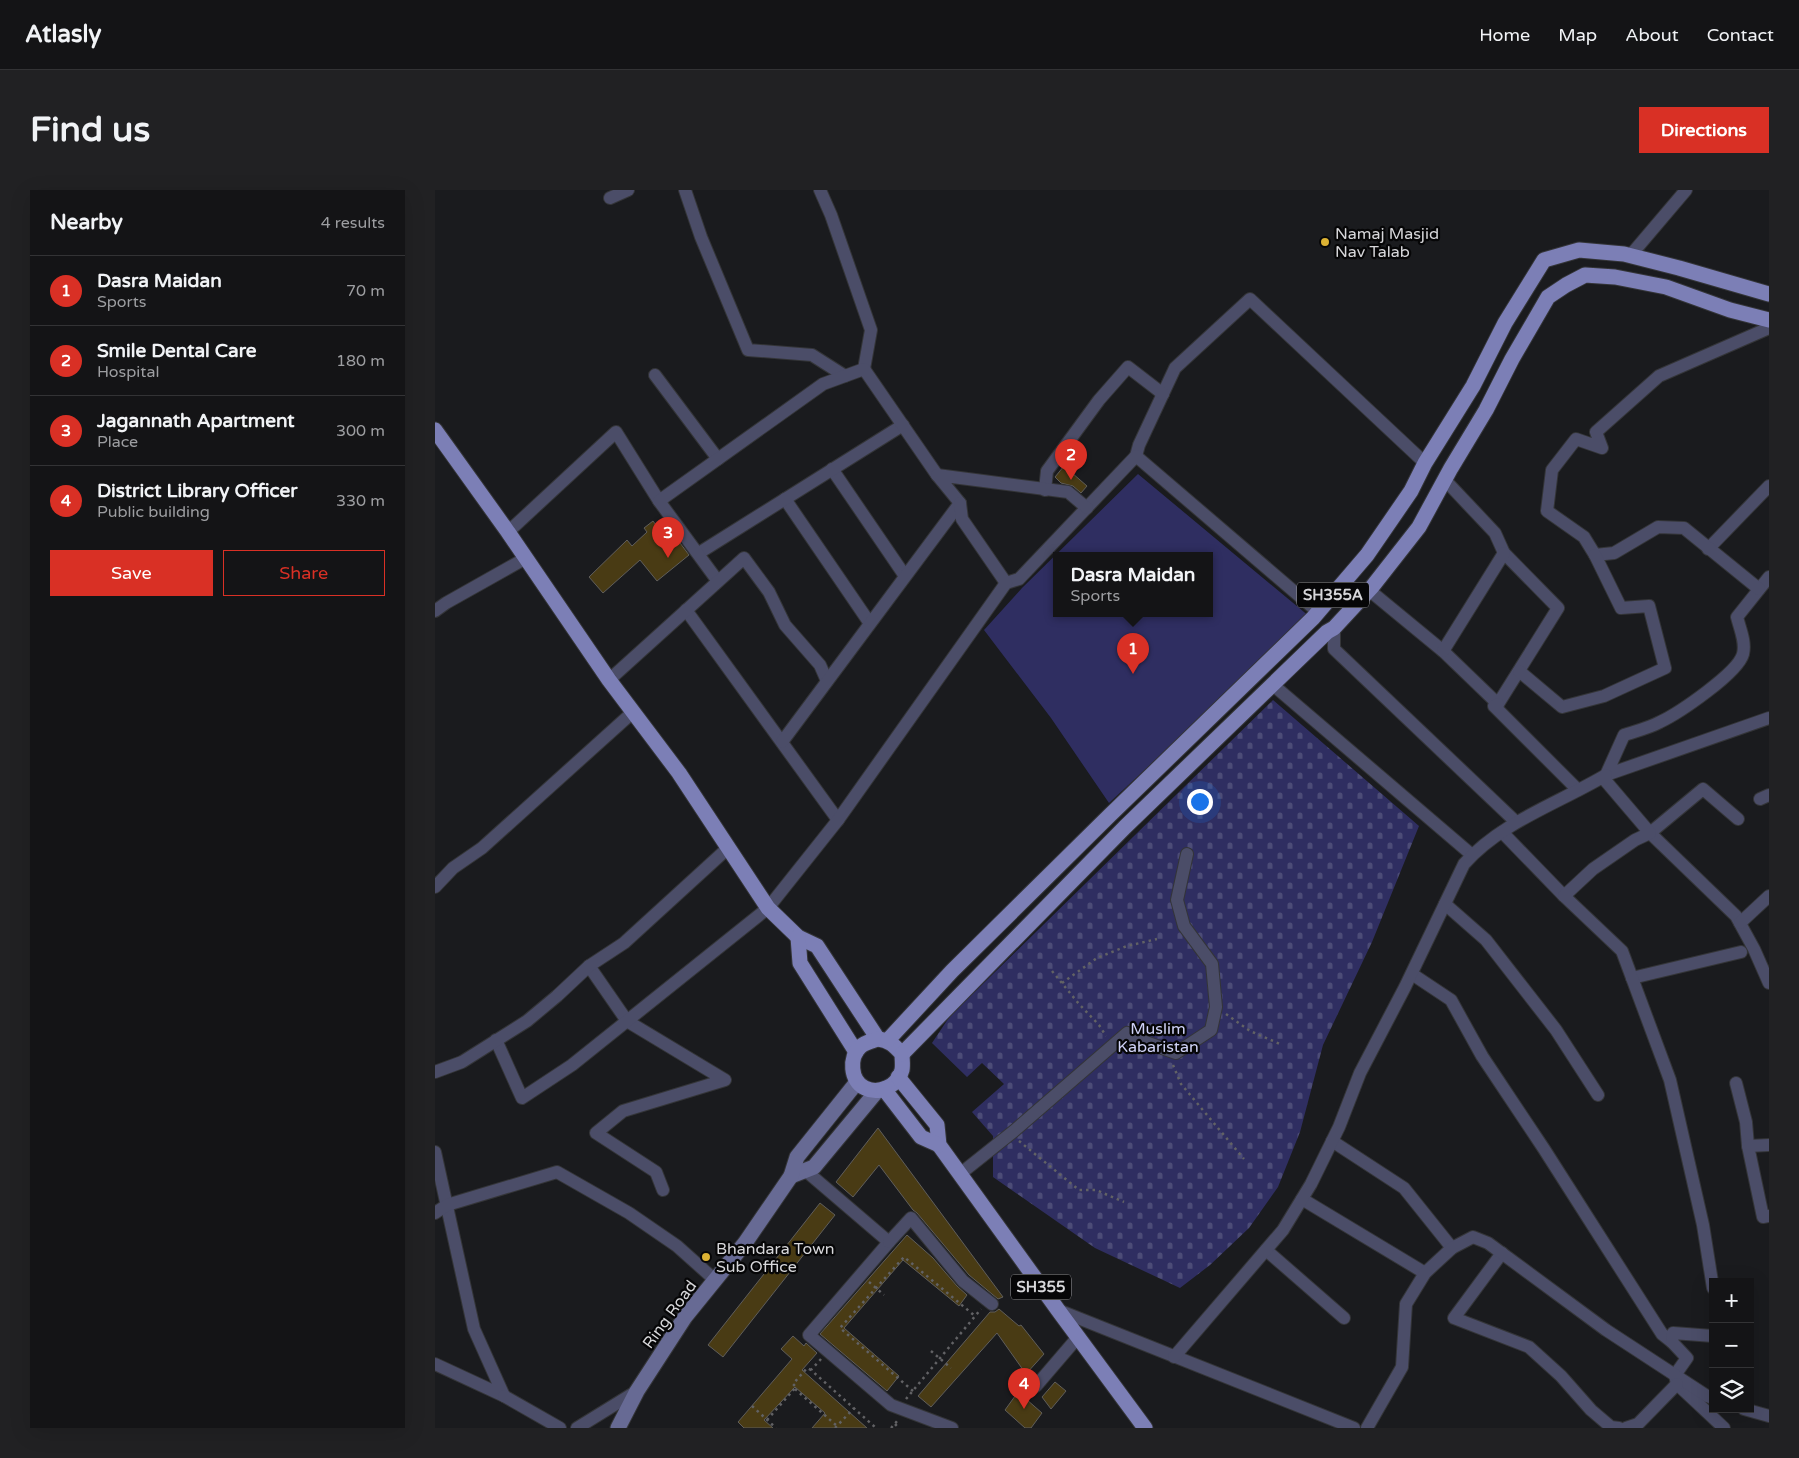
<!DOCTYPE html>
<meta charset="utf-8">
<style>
:root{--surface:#141416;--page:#212123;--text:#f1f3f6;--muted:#9d9ea1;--line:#333335;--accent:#d93025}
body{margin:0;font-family:"Varela Round",sans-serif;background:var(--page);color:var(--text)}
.controls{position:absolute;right:15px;bottom:15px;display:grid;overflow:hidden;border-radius:0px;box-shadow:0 5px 20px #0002}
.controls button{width:45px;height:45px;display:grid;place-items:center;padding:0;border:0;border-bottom:1px solid var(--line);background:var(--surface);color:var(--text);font:25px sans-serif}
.you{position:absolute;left:764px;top:611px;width:18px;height:18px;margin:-12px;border:4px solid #fff;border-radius:50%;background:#1a73e8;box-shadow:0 0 0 8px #1a73e833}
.badge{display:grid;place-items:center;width:32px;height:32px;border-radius:50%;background:var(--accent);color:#fff;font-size:16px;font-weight:700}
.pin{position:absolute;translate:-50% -41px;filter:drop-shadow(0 1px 2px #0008)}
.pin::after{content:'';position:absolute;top:26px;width:18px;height:15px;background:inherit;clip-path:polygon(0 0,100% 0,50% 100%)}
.popup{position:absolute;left:618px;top:362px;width:160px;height:65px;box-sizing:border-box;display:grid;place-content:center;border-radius:0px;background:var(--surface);filter:drop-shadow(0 1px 4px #0005);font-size:16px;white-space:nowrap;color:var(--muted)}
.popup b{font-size:19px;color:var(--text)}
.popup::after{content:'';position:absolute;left:50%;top:100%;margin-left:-10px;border:10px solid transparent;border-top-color:var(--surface)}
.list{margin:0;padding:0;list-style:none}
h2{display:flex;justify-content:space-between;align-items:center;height:65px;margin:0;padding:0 20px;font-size:21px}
h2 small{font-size:16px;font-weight:400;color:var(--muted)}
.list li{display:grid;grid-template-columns:32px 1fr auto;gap:15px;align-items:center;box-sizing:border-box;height:70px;padding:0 20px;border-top:1px solid var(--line)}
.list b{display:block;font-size:19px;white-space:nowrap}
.list p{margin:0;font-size:16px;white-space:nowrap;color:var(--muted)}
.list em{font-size:16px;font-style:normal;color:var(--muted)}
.actions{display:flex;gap:10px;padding:15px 20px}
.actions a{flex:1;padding:11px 0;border:1px solid var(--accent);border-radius:0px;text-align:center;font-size:18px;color:var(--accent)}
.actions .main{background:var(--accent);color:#fff}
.icon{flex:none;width:28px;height:28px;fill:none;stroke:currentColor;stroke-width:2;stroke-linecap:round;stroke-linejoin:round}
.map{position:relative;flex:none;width:1334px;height:1238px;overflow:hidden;border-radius:0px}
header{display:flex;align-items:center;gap:30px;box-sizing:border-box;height:70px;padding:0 25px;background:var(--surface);border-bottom:1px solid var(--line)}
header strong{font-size:24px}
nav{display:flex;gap:28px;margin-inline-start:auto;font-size:18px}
.intro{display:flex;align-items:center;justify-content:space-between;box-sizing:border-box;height:120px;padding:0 30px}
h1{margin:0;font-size:35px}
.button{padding:12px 22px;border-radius:0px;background:var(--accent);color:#fff;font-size:18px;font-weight:700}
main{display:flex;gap:30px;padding:0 30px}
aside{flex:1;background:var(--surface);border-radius:0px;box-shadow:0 5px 20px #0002}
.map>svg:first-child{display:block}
.cemetery{fill:url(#cemetery-stones)}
.garden{fill:#2f2e61;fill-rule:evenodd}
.building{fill:#493b14;stroke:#605e5b}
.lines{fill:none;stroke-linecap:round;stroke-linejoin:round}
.street-casing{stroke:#343538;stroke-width:14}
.secondary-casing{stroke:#343538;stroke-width:17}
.primary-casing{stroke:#343538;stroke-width:17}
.path{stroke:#626265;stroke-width:2.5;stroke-dasharray:2.5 4;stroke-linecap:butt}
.street{stroke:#4b4d68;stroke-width:12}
.secondary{stroke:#676a94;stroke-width:15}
.primary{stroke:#7c7fb6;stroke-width:15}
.poi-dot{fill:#dcb233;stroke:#060607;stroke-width:2}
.labels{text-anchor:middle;stroke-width:4.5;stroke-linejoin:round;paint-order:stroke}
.shield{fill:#060607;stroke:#98989b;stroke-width:1}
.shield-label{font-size:15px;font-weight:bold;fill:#d7d7da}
.poi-label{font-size:16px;fill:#d7d7da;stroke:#060607;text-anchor:start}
.park-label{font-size:16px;fill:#d0d3f8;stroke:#060607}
.street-label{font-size:16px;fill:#d7d7da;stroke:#060607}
</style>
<header>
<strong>Atlasly</strong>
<nav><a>Home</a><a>Map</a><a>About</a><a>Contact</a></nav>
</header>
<div class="intro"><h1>Find us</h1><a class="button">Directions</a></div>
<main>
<aside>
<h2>Nearby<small>4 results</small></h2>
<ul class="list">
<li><span class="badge">1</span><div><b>Dasra Maidan</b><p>Sports</p></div><em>70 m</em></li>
<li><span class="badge">2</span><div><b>Smile Dental Care</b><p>Hospital</p></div><em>180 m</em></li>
<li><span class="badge">3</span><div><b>Jagannath Apartment</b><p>Place</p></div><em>300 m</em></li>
<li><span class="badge">4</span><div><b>District Library Officer</b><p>Public building</p></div><em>330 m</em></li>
</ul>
<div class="actions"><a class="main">Save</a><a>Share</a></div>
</aside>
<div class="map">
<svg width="1334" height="1238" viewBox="0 0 1334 1238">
<defs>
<pattern id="cemetery-stones" width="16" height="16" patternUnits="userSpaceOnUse" patternTransform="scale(1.25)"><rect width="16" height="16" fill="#2f2e61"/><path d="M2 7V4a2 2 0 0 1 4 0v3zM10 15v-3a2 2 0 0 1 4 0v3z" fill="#4c4c77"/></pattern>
</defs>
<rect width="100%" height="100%" fill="#1a1b1e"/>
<path class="cemetery" d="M 838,510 L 984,636 L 937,752 L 888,855 L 865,942 L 843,997 L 814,1038 L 775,1075 L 745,1098 L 660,1058 L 558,987 L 558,946 L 537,922 L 569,894 L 547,873 L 532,887 L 497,853 L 515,826 Z"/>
<path class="garden" d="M 703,284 L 875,427 L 674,613 L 616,528 L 549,440 L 587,398 ZM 622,365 L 774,365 L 774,423 L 622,423 Z"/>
<g class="building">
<path d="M 629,276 L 652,296 L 646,303 L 638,296 L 626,293 L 620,287 Z"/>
<path d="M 228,330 L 254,365 L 222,391 L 205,370 L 168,403 L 154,387 L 192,350 L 197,356 L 212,342 L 209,338 L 218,331 L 221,335 Z"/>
<path d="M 443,938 L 568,1107 L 563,1109 L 534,1085 L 482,1023 L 478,1020 L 444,975 L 418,1007 L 401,992 Z"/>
<path d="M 385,1013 L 400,1025 L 288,1167 L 273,1155 Z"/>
<path d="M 472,1045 L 498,1068 L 522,1096 L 532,1105 L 524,1116 L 468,1070 L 409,1138 L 464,1186 L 452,1201 L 385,1144 Z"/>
<path d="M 564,1119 L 584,1136 L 586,1135 L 609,1164 L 591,1184 L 562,1143 L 496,1217 L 483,1206 L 555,1122 L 560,1122 Z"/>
<path d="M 358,1146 L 369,1156 L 371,1153 L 382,1163 L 367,1180 L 432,1238 L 377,1238 L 390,1223 L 360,1197 L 329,1230 L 338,1238 L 309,1238 L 303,1232 L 357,1169 L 346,1159 Z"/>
<path d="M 620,1192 L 631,1201 L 616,1219 L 607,1207 Z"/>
<path d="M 583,1202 L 607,1223 L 596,1238 L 590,1238 L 570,1220 Z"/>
</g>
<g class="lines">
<defs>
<g id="street">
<path d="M 250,0 L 266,47 L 313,160 L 377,165 L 410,186"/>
<path d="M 385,0 L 396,25 L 436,140 L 429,179"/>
<path d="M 175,8 L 193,0"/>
<path d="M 1195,66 L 1251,0"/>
<path d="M 220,185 L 283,269"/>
<path d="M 701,266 L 704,255 L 740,178 L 815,109 L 990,273"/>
<path d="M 397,279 L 470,386"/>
<path d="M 610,300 L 612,281 L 664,210 L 693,177 L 728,204"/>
<path d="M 350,309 L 434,432"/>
<path d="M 73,342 L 181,242 L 224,311"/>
<path d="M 1273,359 L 1334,296"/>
<path d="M 264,363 L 468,235"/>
<path d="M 1334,387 L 1302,427 C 1305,439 1311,452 1308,464 C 1303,483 1244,523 1225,532 C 1214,538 1201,541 1189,545 L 1171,585 L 1334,528"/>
<path d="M 282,390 L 224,311 L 388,194 L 429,179 L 502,285"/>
<path d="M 571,393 L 584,389 L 701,266 L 883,422"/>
<path d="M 1324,399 L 1249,338 L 1223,337 L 1179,363 L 1160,365 L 1149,347 L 1112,321 L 1117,280 L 1141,249 L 1167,258 L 1161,242 L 1224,186 L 1334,138"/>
<path d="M 934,400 L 1008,461 L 1063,514 L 1123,418 L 1069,363 L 1060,343 L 1010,290"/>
<path d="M 251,420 L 403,630"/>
<path d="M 0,421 L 11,413 L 91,368"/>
<path d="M 899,438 L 899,459 L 1081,632"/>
<path d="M 1008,461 L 1069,363"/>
<path d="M 1084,481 L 1127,517 L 1169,506 L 1230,478 L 1214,416 L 1186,418 L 1160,365"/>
<path d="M 174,490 L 309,368 L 334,402 L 350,435 L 385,475 L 392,491"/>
<path d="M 837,494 L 1037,665"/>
<path d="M 1063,514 L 1059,516 L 1143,600"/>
<path d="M 347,552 L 525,313 L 502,285 L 633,302 L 652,318"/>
<path d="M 1325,609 L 1334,605"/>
<path d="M 1303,629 L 1268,599 L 1215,643 L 1301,726 L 1319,759 L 1334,793"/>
<path d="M 1067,642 L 1129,706"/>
<path d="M 0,697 L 18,678 L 47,658 L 198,522"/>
<path d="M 1010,714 L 1051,750 L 1121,840 L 1163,905"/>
<path d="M 1305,733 L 1334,706"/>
<path d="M 154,776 L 192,831 L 290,890 L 188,921 L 161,943 L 221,982 L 228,1000"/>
<path d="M 977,784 L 1016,810 L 1047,866 L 1109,959 L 1227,1144 L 1237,1152"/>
<path d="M 1197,788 L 1306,762"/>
<path d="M 61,850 L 87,908 L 137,875 L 333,718 L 403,630 L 571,393 L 527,329 L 525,313"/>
<path d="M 0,882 L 27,872 L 92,831 L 122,806 L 154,776 L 189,753 L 293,658"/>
<path d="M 1301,893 L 1311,932 L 1313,956"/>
<path d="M 897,951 L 969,998 L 1017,1058"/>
<path d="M 1334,955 L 1313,956 L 1328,1027 L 1334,1026"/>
<path d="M 0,962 L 39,1139 L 69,1206 L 0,1174"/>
<path d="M 371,981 L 454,1052 L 374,1145 L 456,1215 L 517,1238"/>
<path d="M 525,984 L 579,941 L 692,843 L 702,849 L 741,863 L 776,840 L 781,817 L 777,774 L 749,736 L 742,710 L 752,664"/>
<path d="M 867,1009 L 990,1083"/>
<path d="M 0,1023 L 12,1015 L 122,982 L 194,1023 L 242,1056 L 280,1090"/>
<path d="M 454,1052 L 476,1028 L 528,1091 L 557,1114"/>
<path d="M 831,1060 L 909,1128"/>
<path d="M 1067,1063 L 1019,1128 L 1094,1157 L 1126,1186 L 1156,1220 L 1176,1237 L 1184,1238"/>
<path d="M 623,1120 L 919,1238"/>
<path d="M 1278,1146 L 1238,1143 L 1237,1152 L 1252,1168 L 1240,1185 L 1242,1194 L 1289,1238"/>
<path d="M 739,1167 L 848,1040 L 876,994 L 904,937 L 925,883 L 970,797 L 1029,674 C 1066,632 1124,613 1171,585 L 1169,589 L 1215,643 L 1200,650 L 1158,679 L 1129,706 L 1187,761 L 1235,890 L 1268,1035 L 1278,1098"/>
<path d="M 601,1196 L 643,1147"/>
<path d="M 69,1206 L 125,1238"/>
<path d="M 1309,1219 L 1334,1226"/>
<path d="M 142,1238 L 202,1201"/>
<path d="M 932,1238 L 967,1177 L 971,1114 L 990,1083 L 1017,1058 L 1038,1047 L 1053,1053 L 1171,1140 L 1272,1206 L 1278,1208"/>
<path d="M 1191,1238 L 1203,1234 L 1242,1194"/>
</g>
<g id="secondary">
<path d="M 356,986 L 379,977 L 442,901"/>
<path d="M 183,1238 L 202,1201 L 250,1127 L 310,1053 L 356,986 L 362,967 L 422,892"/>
</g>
<g id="primary">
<path d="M 0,240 L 73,342 L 174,490 L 244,583 L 333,718 L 363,747 L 382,756 L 443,849"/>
<path d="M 363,747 L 365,773 L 421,862"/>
<path d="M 443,849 C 454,850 460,856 467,864 C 467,869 468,875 467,880 C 463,896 444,905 430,898 C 415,891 414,867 425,857 C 430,852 437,851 443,849 Z"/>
<path d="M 453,850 L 517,781 L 674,626 L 878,428 L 932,365 L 976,301 L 990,273 L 1038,196 L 1070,133 L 1109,70 L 1144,60 L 1189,64 L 1244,78 L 1334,104"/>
<path d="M 467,864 L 690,637 L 892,442 L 899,438 L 937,397 L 984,337 L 1016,278 L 1051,220 L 1077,169 L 1113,107 L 1131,95 L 1150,85 L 1180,87 L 1231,97 L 1295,120 L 1334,130"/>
<path d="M 463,887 L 502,935 L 504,955 L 623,1120 L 710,1238"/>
<path d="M 449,899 L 486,947 L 504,955"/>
</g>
</defs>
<use href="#street" class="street-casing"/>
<use href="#secondary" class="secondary-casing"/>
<use href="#primary" class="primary-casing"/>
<g class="path">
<path d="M 617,781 L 644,814 L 664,835 L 671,846"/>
<path d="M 627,793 L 662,768 L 692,756 L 722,749"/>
<path d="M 791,824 L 815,841 L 845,854"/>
<path d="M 738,875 L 746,894 L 809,969"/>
<path d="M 584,951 L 644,1000 L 661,1000 L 689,1012"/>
<path d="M 434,1092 L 449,1105"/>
<path d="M 496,1161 L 516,1178"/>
<path d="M 386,1169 L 376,1180 L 441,1238"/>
<path d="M 360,1199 L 402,1236"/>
<path d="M 478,1201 L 405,1138 L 469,1067 L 540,1126"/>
<path d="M 471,1209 L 546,1119"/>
<path d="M 317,1216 L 341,1238"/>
<path d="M 332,1230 L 361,1197 L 358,1194 L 372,1178 L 376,1180"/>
<path d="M 460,1234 L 464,1238"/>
<path d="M 400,1238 L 419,1218"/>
<path d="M 456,1238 L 463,1230"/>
</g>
<use href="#street" class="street"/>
<use href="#secondary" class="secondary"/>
<use href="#primary" class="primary"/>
</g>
<g class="poi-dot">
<circle cx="890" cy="52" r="5"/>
<circle cx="271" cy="1067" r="5"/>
</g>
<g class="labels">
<g class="shield">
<rect x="862" y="392.5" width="72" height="25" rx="4"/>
<rect x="576" y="1084.5" width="60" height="25" rx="4"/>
</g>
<g class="shield-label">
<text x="898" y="410">SH355A</text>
<text x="606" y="1102">SH355</text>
</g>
<g class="poi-label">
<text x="900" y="49">Namaj Masjid<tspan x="900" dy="18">Nav Talab</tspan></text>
<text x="281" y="1064">Bhandara Town<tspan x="281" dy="18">Sub Office</tspan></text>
</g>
<g class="park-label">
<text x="723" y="844">Muslim<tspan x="723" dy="18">Kabaristan</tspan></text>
</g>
<g class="street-label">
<text transform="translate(234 1124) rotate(-54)" y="6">Ring Road</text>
</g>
</g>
</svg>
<div class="controls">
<button>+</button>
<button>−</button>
<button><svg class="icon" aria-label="layers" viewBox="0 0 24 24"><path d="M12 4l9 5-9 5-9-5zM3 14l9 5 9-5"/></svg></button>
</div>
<div class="you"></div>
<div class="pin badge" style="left:698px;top:484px">1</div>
<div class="popup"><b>Dasra Maidan</b>Sports</div>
<div class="pin badge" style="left:636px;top:290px">2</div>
<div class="pin badge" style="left:233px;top:368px">3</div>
<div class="pin badge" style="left:589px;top:1219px">4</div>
</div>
</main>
